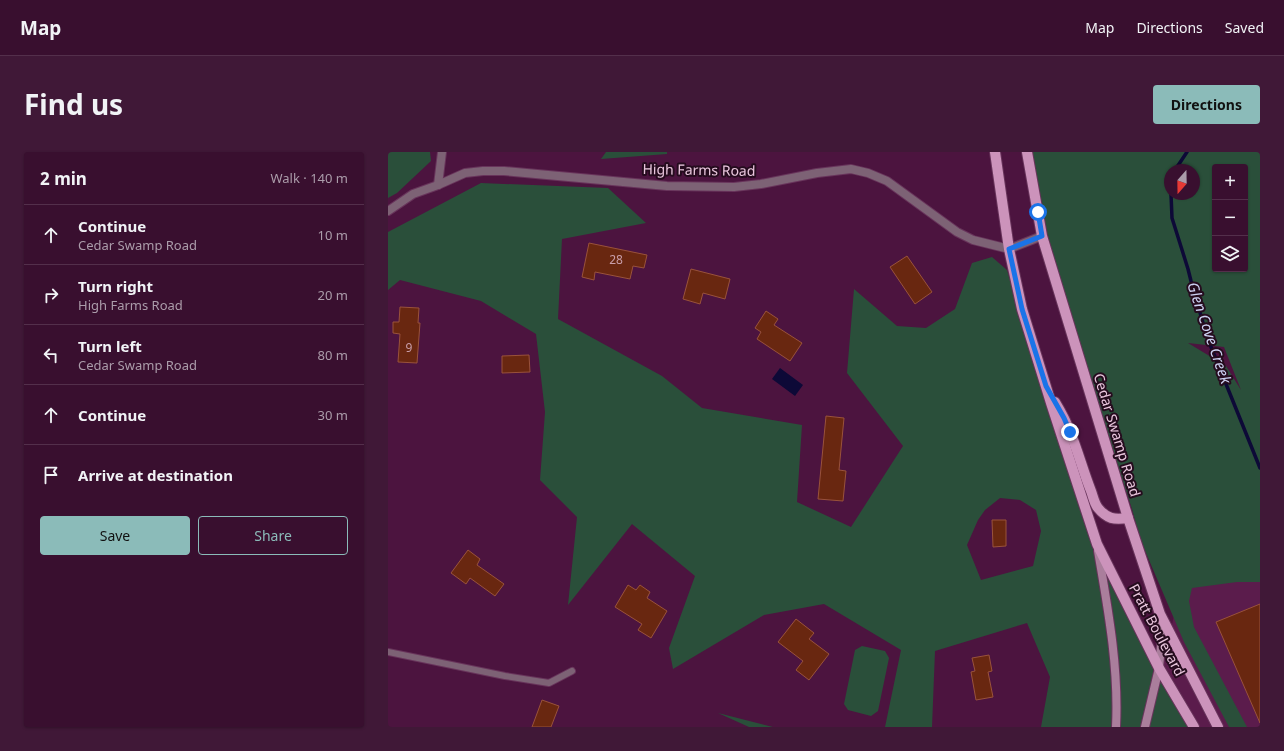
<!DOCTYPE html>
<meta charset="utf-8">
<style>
:root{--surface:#390f2f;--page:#401837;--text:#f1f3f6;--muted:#ab9caa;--line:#532f4b;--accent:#8bbbb9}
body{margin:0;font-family:"Noto Sans",sans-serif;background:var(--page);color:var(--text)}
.controls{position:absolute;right:12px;top:12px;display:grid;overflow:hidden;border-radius:4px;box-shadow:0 1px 3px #0004}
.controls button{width:36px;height:36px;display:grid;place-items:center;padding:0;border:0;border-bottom:1px solid var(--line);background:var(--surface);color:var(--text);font:20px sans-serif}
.compass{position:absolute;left:776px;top:12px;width:36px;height:36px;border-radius:50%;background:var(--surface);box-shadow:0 1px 3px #0004;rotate:200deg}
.stop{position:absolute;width:12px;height:12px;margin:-9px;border:3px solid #1a73e8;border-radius:50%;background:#fff}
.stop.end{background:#1a73e8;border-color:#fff;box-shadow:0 1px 4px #0008}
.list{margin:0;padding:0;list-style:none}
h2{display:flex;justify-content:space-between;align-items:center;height:52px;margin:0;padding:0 16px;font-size:17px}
h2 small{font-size:13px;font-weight:400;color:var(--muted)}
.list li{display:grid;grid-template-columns:26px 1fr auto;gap:12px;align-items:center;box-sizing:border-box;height:60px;padding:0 16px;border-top:1px solid var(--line)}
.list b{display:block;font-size:15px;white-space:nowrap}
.list p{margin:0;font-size:13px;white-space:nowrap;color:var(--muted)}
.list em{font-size:13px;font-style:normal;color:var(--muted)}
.actions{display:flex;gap:8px;padding:12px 16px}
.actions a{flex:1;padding:9px 0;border:1px solid var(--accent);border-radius:4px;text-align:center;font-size:14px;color:var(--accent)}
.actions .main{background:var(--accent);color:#111}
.icon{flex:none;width:22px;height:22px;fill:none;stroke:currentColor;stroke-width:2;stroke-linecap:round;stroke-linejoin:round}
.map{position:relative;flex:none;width:872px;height:575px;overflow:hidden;border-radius:4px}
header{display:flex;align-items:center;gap:24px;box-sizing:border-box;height:56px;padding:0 20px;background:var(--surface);border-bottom:1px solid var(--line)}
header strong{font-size:19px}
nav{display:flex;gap:22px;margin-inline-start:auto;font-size:14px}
.intro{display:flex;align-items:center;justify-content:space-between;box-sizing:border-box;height:96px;padding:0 24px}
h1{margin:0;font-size:28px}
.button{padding:10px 18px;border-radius:4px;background:var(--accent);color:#111;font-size:14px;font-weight:700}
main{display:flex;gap:24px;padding:0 24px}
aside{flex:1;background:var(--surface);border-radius:4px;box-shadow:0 1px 3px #0004}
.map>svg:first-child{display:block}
.built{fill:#5b1c4c}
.green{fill:#2a4f3a;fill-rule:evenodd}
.water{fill:#0d0937}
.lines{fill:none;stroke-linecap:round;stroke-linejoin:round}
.stream{stroke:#0d0937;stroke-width:3.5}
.building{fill:#692710;stroke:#99523b}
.service-casing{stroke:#68345b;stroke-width:8}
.minor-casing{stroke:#68345b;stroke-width:10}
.secondary-casing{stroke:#68345b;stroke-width:10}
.primary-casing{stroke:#68345b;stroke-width:12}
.service{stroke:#7d6275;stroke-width:6}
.minor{stroke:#7d6275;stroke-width:8}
.secondary{stroke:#aa7e9c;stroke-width:8}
.primary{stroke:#cc93bb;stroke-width:10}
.route{stroke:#1a73e8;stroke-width:5}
.labels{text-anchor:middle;stroke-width:4;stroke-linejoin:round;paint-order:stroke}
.number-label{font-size:12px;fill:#c99eaa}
.street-label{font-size:14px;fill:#e9c6dd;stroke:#250c1e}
.water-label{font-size:15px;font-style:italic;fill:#ccd1f2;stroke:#250c1e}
</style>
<header>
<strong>Map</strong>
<nav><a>Map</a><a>Directions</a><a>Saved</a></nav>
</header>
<div class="intro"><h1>Find us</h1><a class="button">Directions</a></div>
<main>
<aside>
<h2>2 min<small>Walk · 140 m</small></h2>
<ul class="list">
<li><svg class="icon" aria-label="ahead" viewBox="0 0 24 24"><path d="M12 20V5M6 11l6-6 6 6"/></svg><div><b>Continue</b><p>Cedar Swamp Road</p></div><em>10 m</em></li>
<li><svg class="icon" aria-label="right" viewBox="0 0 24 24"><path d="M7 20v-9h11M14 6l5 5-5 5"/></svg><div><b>Turn right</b><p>High Farms Road</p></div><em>20 m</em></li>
<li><svg class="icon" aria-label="left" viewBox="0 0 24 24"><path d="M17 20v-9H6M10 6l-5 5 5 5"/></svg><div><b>Turn left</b><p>Cedar Swamp Road</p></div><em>80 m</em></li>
<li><svg class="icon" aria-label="ahead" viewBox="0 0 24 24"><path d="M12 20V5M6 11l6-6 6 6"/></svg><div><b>Continue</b></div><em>30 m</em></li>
<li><svg class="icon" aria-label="arrive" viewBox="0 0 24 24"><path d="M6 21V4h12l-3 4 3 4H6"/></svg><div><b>Arrive at destination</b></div></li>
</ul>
<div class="actions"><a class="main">Save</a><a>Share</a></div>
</aside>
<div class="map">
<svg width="872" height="575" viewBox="0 0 872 575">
<rect width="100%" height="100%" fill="#4c143f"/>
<path class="built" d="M 794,428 L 872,430 L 872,575 L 761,575 Z"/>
<g class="green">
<path d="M 0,0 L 42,0 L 43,9 L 9,41 L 0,46 Z"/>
<path d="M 218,0 L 279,0 L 279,2 L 213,7 Z"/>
<path d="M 640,0 L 872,0 L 872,430 L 849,430 L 804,436 L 801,449 L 806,475 L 859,575 L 841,575 L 796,490 L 755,394 L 748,372 L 744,357 L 726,303 L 650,60 ZM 827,15 L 857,15 L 857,117 L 827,117 ZM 782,18 L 806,18 L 806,42 L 782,42 ZM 800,191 L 836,195 L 853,238 L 838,214 Z"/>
<path d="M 93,31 L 220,36 L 258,71 L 174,87 L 170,167 L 274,224 L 314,256 L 414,273 L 409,350 L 463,375 L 515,294 L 459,221 L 466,137 L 509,174 L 538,176 L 567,157 L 584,111 L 604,105 L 619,118 L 649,213 L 708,392 L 806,575 L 653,575 L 662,525 L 639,471 L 547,499 L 544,575 L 497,575 L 513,498 L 436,452 L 376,463 L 285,517 L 281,496 L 307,424 L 244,372 L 180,453 L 189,365 L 152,328 L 157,260 L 148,182 L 93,149 L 12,128 L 0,138 L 0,80 ZM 612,346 L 632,348 L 648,358 L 653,379 L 645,414 L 593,428 L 579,393 L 590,368 L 597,358 Z"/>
<path d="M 474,494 L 497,499 L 501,506 L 490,559 L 483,564 L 460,558 L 456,552 L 467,498 Z"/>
<path d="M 330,561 L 385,575 L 361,575 Z"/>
</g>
<path class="water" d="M 392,216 L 415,233 L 407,244 L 384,227 Z"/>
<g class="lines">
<g class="stream">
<path d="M 787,18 L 799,0"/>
<path d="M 782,26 L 782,33"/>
<path d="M 783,42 L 784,66 L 795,101 L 800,117 L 803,129 L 819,185 L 872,316"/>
</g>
</g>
<g class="building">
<path d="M 201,91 L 259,103 L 256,116 L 245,114 L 242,127 L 207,120 L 206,128 L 194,125 Z"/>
<path d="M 519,104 L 544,140 L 527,152 L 502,115 Z"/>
<path d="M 303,117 L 342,127 L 337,147 L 315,141 L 312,152 L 295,147 Z"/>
<path d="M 12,155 L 31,156 L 30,171 L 32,171 L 29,211 L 10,210 L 12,182 L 5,181 L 5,170 L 11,170 Z"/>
<path d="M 378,159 L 390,167 L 386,173 L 414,191 L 402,209 L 369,187 L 373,180 L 367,176 Z"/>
<path d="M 141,203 L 142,220 L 114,221 L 114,204 Z"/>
<path d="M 438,264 L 456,266 L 451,318 L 458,319 L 455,349 L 430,347 Z"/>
<path d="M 604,368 L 618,368 L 618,394 L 605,395 Z"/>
<path d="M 80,398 L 92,407 L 89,413 L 116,432 L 107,444 L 82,426 L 78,432 L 63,421 Z"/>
<path d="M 240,433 L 248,438 L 252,433 L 262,440 L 259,446 L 279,459 L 263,486 L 250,478 L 254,472 L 227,455 Z"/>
<path d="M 872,452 L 872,571 L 828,470 Z"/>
<path d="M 408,467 L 426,481 L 421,487 L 441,502 L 421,528 L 408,518 L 415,509 L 390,490 Z"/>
<path d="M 601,503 L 604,519 L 600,520 L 605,545 L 588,548 L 583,520 L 587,519 L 584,506 Z"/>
<path d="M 154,548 L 171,554 L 163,575 L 144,575 Z"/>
</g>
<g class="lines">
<defs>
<path id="service" d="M 0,500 L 117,524 L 161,531 L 184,519"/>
<g id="minor">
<path d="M 50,33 L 54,0"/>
<path d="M 0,59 L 25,42 L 50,33 L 77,21 L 95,19 L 116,19 L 279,34 L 346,35 L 373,32 L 429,21 L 463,17 L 480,21 L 499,29 L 569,80 L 585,88 L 621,97 L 654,84"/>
</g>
<g id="secondary">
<path d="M 710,399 C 720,457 731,516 728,575"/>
<path d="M 757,575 L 771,516 L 773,494 L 772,464"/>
</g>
<g id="primary">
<path d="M 607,0 L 621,97 L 634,157 L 663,251 L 709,392 L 771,516 L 806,575"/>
<path d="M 639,0 L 654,84 L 740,366 L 772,462 L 830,575"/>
<path d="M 667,250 C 673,260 678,269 682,280 C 690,299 695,319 703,339 C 705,344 706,351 710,356 C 719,367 726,368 740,366"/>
</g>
</defs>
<use href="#service" class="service-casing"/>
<use href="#minor" class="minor-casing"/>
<use href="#secondary" class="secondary-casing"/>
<use href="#primary" class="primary-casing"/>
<use href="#service" class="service"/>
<use href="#minor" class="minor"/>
<use href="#secondary" class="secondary"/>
<use href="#primary" class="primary"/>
</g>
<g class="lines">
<path class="route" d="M 650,60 L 654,84 L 621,97 L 634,157 L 658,234 L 676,266 L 682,280"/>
</g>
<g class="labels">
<g class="number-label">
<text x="228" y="112">28</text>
<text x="21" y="200">9</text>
</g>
<g class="street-label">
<text transform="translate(311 18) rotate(1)" y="5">High Farms Road</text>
<text transform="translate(729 283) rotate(73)" y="5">Cedar Swamp Road</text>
<text transform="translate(769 478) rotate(62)" y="5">Pratt Boulevard</text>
</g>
<g class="water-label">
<text transform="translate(821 181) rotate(71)" y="5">Glen Cove Creek</text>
</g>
</g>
</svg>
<div class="controls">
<button>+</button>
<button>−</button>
<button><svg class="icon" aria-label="layers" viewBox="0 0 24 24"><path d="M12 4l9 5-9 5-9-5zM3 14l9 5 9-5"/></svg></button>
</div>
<svg class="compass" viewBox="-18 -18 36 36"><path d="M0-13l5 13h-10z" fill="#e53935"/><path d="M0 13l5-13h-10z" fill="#ab9caa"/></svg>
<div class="stop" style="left:650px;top:60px"></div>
<div class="stop end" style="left:682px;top:280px"></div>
</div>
</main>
